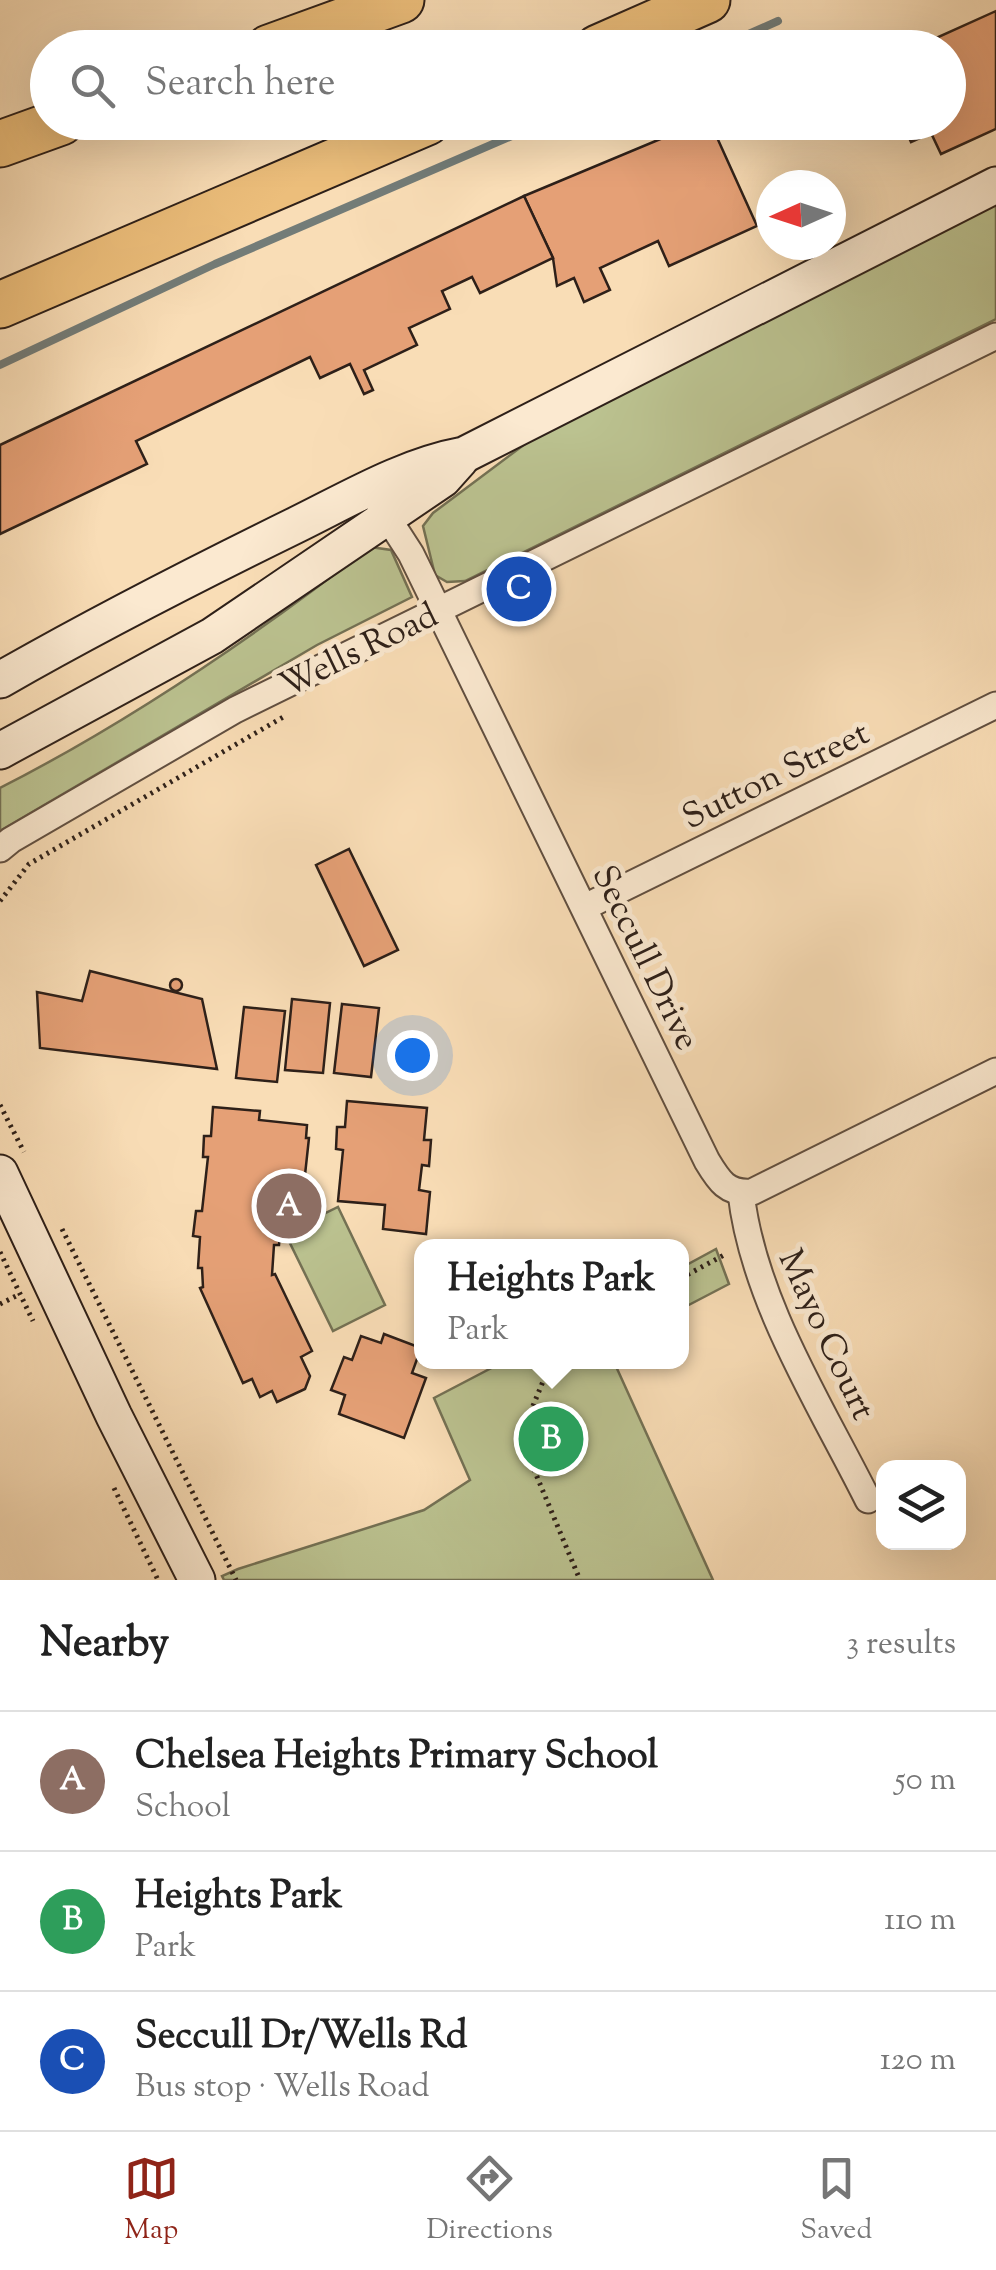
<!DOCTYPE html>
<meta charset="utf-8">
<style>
:root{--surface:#fff;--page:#f2f2f2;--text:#222;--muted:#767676;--line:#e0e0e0;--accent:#8f2418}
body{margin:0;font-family:"Sorts Mill Goudy",serif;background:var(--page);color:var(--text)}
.controls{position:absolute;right:30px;bottom:30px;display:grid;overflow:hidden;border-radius:20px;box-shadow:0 10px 40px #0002}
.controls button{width:90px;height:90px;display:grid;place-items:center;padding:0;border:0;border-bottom:2px solid var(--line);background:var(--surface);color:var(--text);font:50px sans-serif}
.compass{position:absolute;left:756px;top:170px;width:90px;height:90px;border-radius:50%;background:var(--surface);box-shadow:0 10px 40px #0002;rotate:267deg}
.you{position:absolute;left:412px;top:1055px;width:35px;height:35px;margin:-25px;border:8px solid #fff;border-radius:50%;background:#1a73e8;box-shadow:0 0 0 15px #1a73e833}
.badge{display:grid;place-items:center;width:65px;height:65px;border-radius:50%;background:var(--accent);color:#fff;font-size:32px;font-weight:700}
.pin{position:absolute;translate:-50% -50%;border:5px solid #fff;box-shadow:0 2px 10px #0006}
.popup{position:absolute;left:414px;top:1239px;width:275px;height:130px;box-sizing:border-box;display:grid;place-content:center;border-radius:20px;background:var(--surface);filter:drop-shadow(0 2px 8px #0005);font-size:32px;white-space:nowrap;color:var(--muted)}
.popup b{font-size:38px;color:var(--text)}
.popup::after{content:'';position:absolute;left:50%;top:100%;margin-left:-20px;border:20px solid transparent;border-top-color:var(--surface)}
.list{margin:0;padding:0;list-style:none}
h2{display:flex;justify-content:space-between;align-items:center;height:130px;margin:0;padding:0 40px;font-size:42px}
h2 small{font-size:32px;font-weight:400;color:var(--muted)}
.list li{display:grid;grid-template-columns:65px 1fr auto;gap:30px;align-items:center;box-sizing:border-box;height:140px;padding:0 40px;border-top:2px solid var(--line)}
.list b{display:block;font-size:38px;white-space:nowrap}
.list p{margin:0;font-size:32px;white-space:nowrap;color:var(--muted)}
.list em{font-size:32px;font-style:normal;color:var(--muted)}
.icon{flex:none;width:55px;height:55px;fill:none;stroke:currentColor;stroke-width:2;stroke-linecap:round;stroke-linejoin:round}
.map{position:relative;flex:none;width:996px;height:1580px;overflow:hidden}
.search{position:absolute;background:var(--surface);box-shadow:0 10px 40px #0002;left:30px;right:30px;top:30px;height:110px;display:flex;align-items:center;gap:25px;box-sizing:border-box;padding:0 35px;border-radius:55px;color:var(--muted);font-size:38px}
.sheet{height:550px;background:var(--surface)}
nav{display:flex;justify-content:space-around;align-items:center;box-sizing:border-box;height:140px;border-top:2px solid var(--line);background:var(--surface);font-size:28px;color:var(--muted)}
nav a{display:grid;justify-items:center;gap:5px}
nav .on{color:var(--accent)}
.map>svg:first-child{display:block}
.green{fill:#bbc290;stroke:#747154;stroke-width:2.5}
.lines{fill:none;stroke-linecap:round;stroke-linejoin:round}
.stream{stroke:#737c78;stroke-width:8}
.building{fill:#e5a076;stroke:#2e2019;stroke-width:2.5}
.street-casing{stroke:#614f40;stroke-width:29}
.secondary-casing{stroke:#2e2019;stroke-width:39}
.highway-casing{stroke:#2e2019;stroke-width:49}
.path{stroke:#2e2019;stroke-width:5;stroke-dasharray:2.5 5;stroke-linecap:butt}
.street{stroke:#fbe9d0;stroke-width:25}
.secondary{stroke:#fbe9d0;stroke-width:35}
.highway{stroke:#ecbe7b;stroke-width:45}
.labels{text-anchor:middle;stroke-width:10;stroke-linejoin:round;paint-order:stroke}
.street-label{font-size:35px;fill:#2e2019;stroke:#fbe9d0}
</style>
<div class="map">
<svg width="996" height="1580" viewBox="0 0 996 1580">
<rect width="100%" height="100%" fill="#f9ddb6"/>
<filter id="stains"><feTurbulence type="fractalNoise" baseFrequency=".002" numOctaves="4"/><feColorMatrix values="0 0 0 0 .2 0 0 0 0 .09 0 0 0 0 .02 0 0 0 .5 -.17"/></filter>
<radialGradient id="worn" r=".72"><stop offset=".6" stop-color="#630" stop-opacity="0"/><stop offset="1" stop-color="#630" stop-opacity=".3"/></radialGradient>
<g class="green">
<path d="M 996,204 L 996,319 L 465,581 L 447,582 L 435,575 L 423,526 L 433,513 L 529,441 Z"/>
<path d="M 370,547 L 391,550 L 412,597 L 317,645 L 0,831 L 0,788 C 131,721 254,637 370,547 Z"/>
<path d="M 338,1207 L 385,1305 L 333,1331 L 285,1233 Z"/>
<path d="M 716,1249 L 729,1284 L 681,1309 L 681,1268 Z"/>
<path d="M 503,1362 L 614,1362 L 713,1580 L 224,1580 L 222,1576 L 238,1569 L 424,1510 L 470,1480 L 434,1398 Z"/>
</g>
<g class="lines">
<g class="stream">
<path d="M 717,48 L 778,21"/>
<path d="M 0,365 L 215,264 L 544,122"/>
</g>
</g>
<g class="building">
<path d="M 996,11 L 996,129 L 941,154 L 931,133 L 911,142 L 902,122 L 948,122 L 948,48 L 914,48 Z"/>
<path d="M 701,122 L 710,122 L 757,226 L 669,266 L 658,241 L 600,268 L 610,290 L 584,302 L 574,278 L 557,286 L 553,258 L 524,196 Z"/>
<path d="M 524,196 L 553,258 L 480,293 L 472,277 L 442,291 L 450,309 L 409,328 L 417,345 L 364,370 L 373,390 L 364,394 L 350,364 L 320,378 L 310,357 L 136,441 L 147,464 L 0,534 L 0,445 Z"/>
<path d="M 349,849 L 398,950 L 364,966 L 316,865 Z"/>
<path d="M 90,971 L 202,999 L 217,1069 L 40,1048 L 37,992 L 82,1001 Z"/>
<circle cx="176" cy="985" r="6"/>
<path d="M 292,999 L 330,1003 L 323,1073 L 285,1070 Z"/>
<path d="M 342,1004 L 379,1008 L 371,1077 L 334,1073 Z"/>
<path d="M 244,1007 L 285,1011 L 277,1082 L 236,1078 Z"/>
<path d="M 347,1101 L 427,1108 L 424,1140 L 431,1140 L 429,1166 L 422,1165 L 419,1190 L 430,1192 L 426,1234 L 383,1229 L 385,1205 L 338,1201 L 343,1150 L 336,1149 L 337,1127 L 345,1127 Z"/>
<path d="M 213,1107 L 260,1111 L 259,1120 L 307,1125 L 306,1138 L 309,1138 L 304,1184 L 281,1185 L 277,1220 L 281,1220 L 279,1245 L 274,1245 L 272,1275 L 275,1274 L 312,1351 L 301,1357 L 310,1376 L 305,1389 L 277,1402 L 272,1391 L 260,1397 L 252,1379 L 243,1383 L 200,1288 L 203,1287 L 202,1268 L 198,1268 L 200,1237 L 193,1236 L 196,1211 L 202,1211 L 208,1157 L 203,1157 L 204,1136 L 211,1136 Z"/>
<path d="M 384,1334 L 421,1348 L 412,1373 L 426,1378 L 404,1438 L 339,1414 L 345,1395 L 331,1390 L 344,1357 L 352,1360 L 361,1336 L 381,1343 Z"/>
</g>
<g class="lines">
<defs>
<g id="street">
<path d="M 380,506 L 411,554 L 707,1161 C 719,1181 727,1194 752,1192 L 996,1071"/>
<path d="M 0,849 L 11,840 L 235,710 L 996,336"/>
<path d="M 585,907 L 996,705"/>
<path d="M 741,1193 C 753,1300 820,1404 868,1500"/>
</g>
<g id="secondary">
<path d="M 0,680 C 96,625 194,575 294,526 C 349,499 404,466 464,455 L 996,185"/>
<path d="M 0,751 L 212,636 L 443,479 L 460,460"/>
<path d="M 0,1173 L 114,1416 L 197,1580"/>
</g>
<g id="highway">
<path d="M 269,48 L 401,0"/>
<path d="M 598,48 L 707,0"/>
<path d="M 0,144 L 61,122"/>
<path d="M 0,305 L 427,122"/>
</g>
</defs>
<use href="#street" class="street-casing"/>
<use href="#secondary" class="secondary-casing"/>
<use href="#highway" class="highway-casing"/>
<g class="path">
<path d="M 0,901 L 29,864 L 285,716"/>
<path d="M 0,1105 L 24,1152"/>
<path d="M 62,1229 L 236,1580"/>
<path d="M 0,1252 L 33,1321"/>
<path d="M 681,1278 L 726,1254"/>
<path d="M 0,1304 L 20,1294"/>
<path d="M 551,1362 L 528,1418 L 530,1460 L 580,1580"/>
<path d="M 114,1488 L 158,1580"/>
</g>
<use href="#street" class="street"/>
<use href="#secondary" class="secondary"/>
<use href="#highway" class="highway"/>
</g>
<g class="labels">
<g class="street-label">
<text transform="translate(358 649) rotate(-26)" y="12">Wells Road</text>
<text transform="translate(775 774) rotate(-26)" y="12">Sutton Street</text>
<text transform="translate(647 957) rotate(64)" y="12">Seccull Drive</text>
<text transform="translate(828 1334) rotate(65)" y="12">Mayo Court</text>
</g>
</g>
<rect width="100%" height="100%" filter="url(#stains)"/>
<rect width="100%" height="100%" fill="url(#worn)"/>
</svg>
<div class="controls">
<button><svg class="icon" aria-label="layers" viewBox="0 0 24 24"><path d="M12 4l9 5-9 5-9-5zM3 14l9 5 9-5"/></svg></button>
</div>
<svg class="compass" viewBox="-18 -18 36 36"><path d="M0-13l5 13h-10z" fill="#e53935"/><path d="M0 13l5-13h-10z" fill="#767676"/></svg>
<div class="you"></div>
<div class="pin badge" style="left:289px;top:1206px;background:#8d6e63">A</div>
<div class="pin badge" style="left:551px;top:1439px;background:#2e9e5b">B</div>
<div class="popup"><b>Heights Park</b>Park</div>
<div class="pin badge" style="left:519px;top:589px;background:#1a4fb4">C</div>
<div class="search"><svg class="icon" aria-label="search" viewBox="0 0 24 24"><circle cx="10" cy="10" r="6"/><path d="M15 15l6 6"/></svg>Search here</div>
</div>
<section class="sheet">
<h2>Nearby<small>3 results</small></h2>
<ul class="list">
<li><span class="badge" style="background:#8d6e63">A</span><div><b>Chelsea Heights Primary School</b><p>School</p></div><em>50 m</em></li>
<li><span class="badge" style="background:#2e9e5b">B</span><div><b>Heights Park</b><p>Park</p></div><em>110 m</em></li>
<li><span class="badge" style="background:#1a4fb4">C</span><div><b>Seccull Dr/Wells Rd</b><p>Bus stop · Wells Road</p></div><em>120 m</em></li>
</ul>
</section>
<nav>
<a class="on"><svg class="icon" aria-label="map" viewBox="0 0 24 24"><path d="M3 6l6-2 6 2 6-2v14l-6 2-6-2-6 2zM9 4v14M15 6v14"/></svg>Map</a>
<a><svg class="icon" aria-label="directions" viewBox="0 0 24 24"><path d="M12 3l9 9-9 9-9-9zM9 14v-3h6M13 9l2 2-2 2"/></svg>Directions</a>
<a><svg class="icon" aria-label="saved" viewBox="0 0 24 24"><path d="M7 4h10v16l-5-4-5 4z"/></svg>Saved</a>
</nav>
